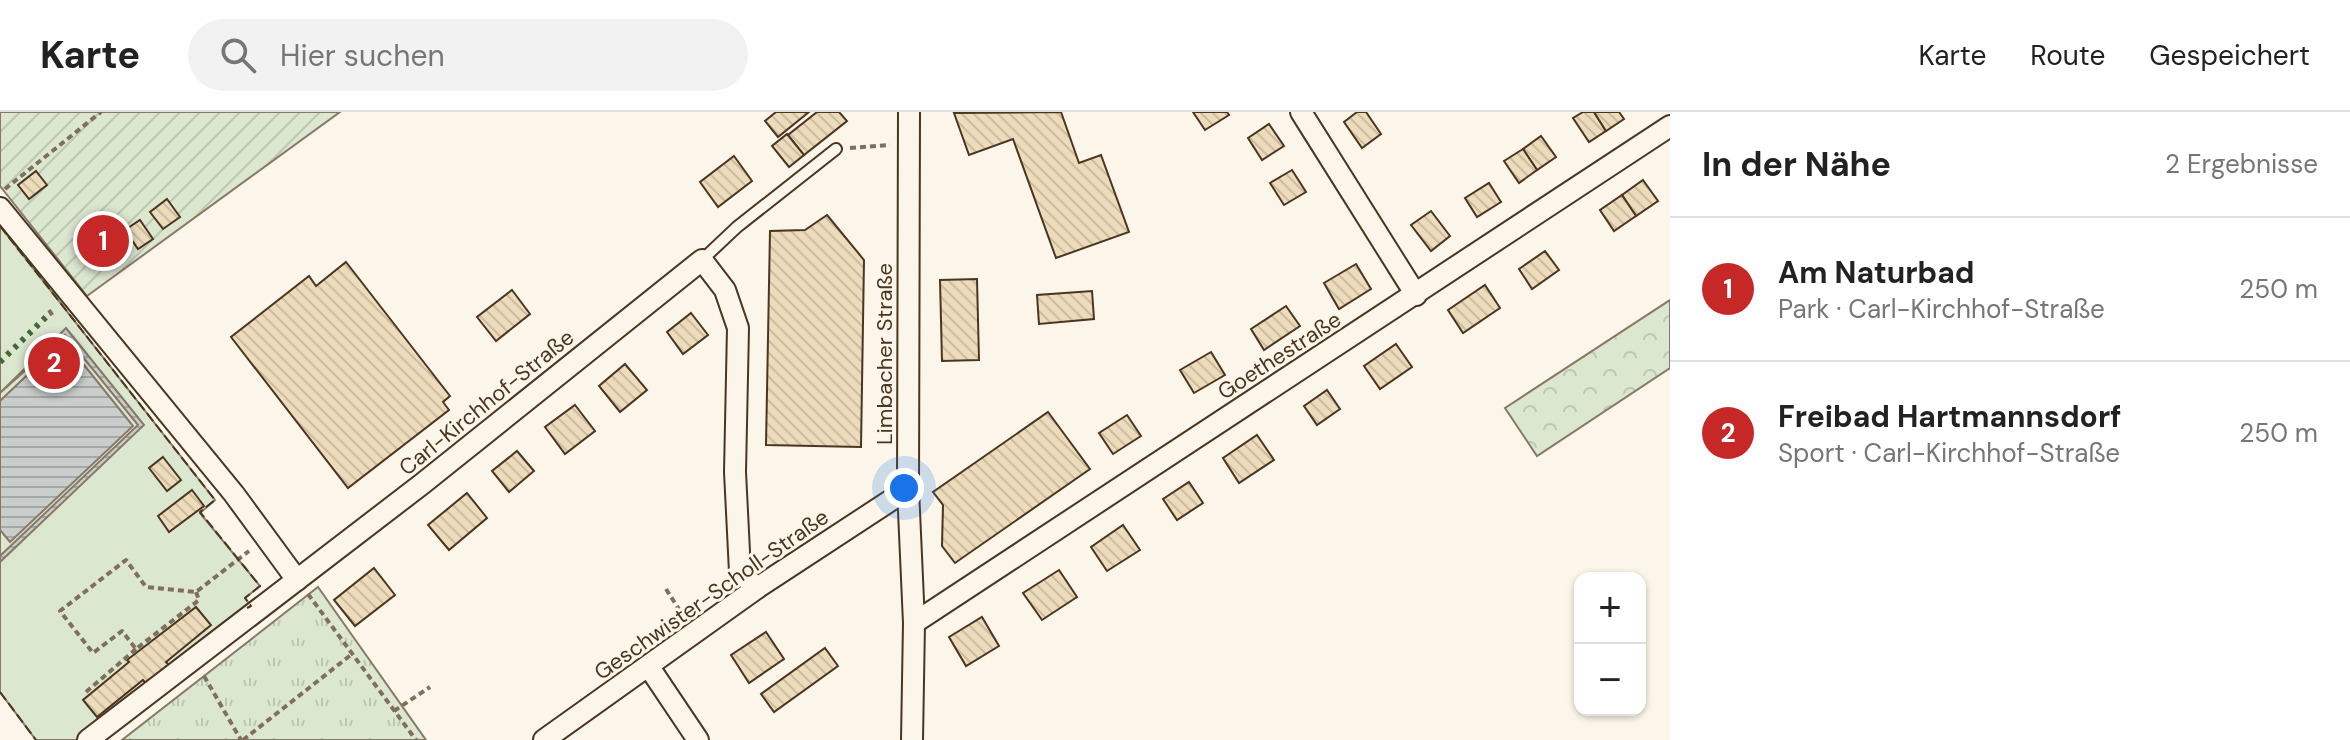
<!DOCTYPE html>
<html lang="de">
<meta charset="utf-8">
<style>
:root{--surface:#fff;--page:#f2f2f2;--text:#222;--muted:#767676;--line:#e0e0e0;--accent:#c62828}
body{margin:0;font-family:"DM Sans",sans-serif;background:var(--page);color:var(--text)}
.controls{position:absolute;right:24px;bottom:24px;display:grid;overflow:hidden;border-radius:16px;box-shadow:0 2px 6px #0004}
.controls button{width:72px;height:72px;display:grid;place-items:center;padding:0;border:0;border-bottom:2px solid var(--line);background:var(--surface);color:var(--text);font:40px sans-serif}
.you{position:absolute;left:904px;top:376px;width:28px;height:28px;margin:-20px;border:6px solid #fff;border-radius:50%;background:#1a73e8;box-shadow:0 0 0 12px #1a73e833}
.badge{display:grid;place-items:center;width:52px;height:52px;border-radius:50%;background:var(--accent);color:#fff;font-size:26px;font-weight:700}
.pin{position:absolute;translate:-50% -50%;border:4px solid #fff;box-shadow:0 2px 8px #0006}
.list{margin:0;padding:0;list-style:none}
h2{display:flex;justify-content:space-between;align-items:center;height:104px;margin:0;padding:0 32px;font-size:34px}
h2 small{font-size:26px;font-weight:400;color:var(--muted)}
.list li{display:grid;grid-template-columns:52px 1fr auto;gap:24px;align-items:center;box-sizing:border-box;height:144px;padding:0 32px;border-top:2px solid var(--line)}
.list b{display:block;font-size:30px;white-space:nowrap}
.list p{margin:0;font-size:26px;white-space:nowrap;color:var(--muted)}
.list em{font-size:26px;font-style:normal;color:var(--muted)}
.icon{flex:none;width:44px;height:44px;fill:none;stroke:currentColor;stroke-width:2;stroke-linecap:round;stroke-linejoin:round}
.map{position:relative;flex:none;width:1670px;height:628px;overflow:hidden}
header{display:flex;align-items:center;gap:48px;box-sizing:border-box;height:112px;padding:0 40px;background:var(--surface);border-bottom:2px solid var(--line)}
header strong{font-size:38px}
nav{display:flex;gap:44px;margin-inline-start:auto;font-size:28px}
.search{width:560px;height:72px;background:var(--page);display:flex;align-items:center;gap:20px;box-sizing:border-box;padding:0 28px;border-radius:44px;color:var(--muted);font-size:30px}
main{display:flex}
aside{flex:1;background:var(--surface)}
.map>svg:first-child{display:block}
.grass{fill:#dce7d0;stroke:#887966;stroke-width:2}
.forest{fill:url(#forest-crowns);stroke:#887966;stroke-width:2}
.park{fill:url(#park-tufts);stroke:#887966;stroke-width:2}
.garden{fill:url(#garden-furrows);stroke:#887966;stroke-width:2}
.water{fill:url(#water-rules);stroke:#887966;stroke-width:2}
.building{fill:url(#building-back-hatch);stroke:#4a3520;stroke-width:2}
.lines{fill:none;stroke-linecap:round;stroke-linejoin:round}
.lane-casing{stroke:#4a3520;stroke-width:14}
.street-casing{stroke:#4a3520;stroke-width:24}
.path{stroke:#7f6f5c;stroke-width:4;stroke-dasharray:6 4;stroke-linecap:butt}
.lane{stroke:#fbf6e9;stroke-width:10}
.street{stroke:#fbf6e9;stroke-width:20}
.hedge{stroke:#436837;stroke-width:6;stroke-dasharray:4 6;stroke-linecap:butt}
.fence{stroke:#4a3520;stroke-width:2;stroke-dasharray:10 4;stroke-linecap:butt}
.labels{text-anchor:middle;stroke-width:6;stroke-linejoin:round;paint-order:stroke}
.street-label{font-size:22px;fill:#4a3520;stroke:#fbf6e9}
</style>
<header>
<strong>Karte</strong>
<div class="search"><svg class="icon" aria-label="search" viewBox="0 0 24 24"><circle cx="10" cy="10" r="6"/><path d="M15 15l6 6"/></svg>Hier suchen</div>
<nav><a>Karte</a><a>Route</a><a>Gespeichert</a></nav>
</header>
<main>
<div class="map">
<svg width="1670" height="628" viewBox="0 0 1670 628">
<defs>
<pattern id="forest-crowns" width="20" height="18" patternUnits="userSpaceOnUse" patternTransform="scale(2)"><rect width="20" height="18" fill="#dce7d0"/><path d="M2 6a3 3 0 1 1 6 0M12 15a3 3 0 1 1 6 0" fill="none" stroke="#bec7b2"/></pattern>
<pattern id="park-tufts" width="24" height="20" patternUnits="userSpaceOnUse" patternTransform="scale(2)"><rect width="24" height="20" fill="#dce7d0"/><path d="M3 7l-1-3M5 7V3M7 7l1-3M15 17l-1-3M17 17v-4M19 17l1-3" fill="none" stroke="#bec7b2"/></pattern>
<pattern id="garden-furrows" width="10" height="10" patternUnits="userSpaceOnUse" patternTransform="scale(2)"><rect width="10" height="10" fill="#dce7d0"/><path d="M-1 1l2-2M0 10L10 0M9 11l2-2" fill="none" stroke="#bec7b2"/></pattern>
<pattern id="water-rules" width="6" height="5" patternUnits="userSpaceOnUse" patternTransform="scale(2)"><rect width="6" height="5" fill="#c9cecd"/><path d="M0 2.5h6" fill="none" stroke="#a5a8a6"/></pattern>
<pattern id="building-back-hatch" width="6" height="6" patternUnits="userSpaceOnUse" patternTransform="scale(2)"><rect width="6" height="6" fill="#ecdcbc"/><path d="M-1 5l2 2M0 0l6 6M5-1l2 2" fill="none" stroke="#ccbda1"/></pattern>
</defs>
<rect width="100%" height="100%" fill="#fbf6e9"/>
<path class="grass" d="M 0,114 L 215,388 L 200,401 L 260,474 L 245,486 L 251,494 L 83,628 L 36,628 L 0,580 Z"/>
<path class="forest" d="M 1670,188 L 1670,256 L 1537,344 L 1505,296 Z"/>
<path class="park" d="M 318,475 L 426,628 L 122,628 Z"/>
<path class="garden" d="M 0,0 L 340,0 L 87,184 L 0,74 Z"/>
<g class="water">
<path d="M 66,216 L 144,313 L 0,450 L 0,444 L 138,313 L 65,223 L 0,281 Z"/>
<path d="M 64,228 L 133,314 L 10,430 L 0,418 L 0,289 Z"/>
</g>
<g class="building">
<path d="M 776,0 L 809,0 L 778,25 L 765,9 Z"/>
<path d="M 817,0 L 839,0 L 847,9 L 804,43 L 788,23 Z"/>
<path d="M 1061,0 L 1079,51 L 1101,43 L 1129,120 L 1056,146 L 1013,27 L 969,43 L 954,1 Z"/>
<path d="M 1193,0 L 1227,0 L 1229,3 L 1205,18 Z"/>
<path d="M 1357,0 L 1366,0 L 1381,22 L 1362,36 L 1344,10 Z"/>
<path d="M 1583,0 L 1594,0 L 1606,19 L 1589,30 L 1573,6 Z"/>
<path d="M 1594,0 L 1619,0 L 1624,7 L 1606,19 Z"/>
<path d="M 1269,12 L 1284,34 L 1262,48 L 1248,26 Z"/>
<path d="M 787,22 L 804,43 L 789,55 L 772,34 Z"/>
<path d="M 1541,24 L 1556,45 L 1537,58 L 1523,37 Z"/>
<path d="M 1523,37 L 1537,58 L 1519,71 L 1504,49 Z"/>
<path d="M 734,44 L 752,69 L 718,95 L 700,70 Z"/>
<path d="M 1292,58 L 1306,80 L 1284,93 L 1270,71 Z"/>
<path d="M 36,59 L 47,73 L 29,87 L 18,73 Z"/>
<path d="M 1643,68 L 1658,89 L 1636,104 L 1622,83 Z"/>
<path d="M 1489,71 L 1501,90 L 1477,105 L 1465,86 Z"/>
<path d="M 1622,83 L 1636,104 L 1614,119 L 1600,98 Z"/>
<path d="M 167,87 L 180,105 L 163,117 L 150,100 Z"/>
<path d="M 1431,99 L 1450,124 L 1431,139 L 1411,113 Z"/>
<path d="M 827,103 L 864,148 L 861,335 L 766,333 L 770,119 L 805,118 Z"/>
<path d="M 140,108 L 153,127 L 138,137 L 125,118 Z"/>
<path d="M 1545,139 L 1559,158 L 1532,177 L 1519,157 Z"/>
<path d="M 346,150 L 450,284 L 443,290 L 449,298 L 348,376 L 231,225 L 309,164 L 316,174 Z"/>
<path d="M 1356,152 L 1371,177 L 1339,197 L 1324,171 Z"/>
<path d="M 977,167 L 979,248 L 942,249 L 940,168 Z"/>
<path d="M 1485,173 L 1500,196 L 1463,221 L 1448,198 Z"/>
<path d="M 512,178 L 530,202 L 496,229 L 477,205 Z"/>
<path d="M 1092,179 L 1094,207 L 1039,212 L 1037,183 Z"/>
<path d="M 1286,194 L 1300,214 L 1264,238 L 1251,217 Z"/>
<path d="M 691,201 L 708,223 L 683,242 L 667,220 Z"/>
<path d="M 1396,232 L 1412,255 L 1380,277 L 1364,254 Z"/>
<path d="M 1211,240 L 1225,263 L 1194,281 L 1180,258 Z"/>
<path d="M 625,252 L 647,278 L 620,300 L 599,274 Z"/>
<path d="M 1327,278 L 1340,297 L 1317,313 L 1304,294 Z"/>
<path d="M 575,293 L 595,319 L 565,342 L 545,315 Z"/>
<path d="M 1048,300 L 1090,357 L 955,451 L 942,434 L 943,393 L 933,380 Z"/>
<path d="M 1127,303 L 1141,324 L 1113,342 L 1099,321 Z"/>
<path d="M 1257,323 L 1274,348 L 1239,371 L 1223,346 Z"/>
<path d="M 517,339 L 534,359 L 509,380 L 492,359 Z"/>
<path d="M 163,345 L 181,368 L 167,379 L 149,356 Z"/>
<path d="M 1189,370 L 1203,391 L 1177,408 L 1163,387 Z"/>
<path d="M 192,378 L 204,394 L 169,420 L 158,404 Z"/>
<path d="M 467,381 L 487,406 L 449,438 L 428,413 Z"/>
<path d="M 1123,413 L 1140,438 L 1107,459 L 1091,435 Z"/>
<path d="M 374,456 L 395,483 L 355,514 L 334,488 Z"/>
<path d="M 1059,458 L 1077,485 L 1042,508 L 1023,481 Z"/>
<path d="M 196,495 L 211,513 L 166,550 L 171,555 L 148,574 L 143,568 L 97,605 L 83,588 L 129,550 L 127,548 Z"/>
<path d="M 982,505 L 999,534 L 966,554 L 949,525 Z"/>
<path d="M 766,520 L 784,547 L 749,571 L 731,543 Z"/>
<path d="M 825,536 L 838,554 L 774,600 L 761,582 Z"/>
</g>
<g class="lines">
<defs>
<path id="lane" d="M 702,148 L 737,115 L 836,37"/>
<g id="street">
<path d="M 909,0 L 908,377 L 914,511 L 912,628"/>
<path d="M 1301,0 L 1416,183"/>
<path d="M 0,96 L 234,382 L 297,468"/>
<path d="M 914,511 L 1670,14"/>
<path d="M 649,555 L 698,628"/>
<path d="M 88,628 L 422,372 L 702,148 L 725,178 L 738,216 L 735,360 L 740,460 L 757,476"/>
<path d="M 544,628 L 757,476 L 908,377"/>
</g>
</defs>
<use href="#lane" class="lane-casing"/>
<use href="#street" class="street-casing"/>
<g class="path">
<path d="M 850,36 L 890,33"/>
<path d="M 5,77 L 101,0"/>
<path d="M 49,198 L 54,206"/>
<path d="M 666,477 L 684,505"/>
<path d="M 196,480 L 199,488 L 136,537 L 122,519 L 93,541 L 60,499 L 126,448 L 146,475 L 196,480 L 249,439"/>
<path d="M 308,482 L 416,628"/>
<path d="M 204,564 L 241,628"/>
<path d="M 86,580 L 136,537"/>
<path d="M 394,599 L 430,575"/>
<path d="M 243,628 L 352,542"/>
</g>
<use href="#lane" class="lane"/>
<use href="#street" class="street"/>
<path class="hedge" d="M 0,250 L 46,205"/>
<g class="fence">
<path d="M 0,114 L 215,388 L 200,400 L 260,474 L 245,486 L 251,494 L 247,496"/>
<path d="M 0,580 L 36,628"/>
</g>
</g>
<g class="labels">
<g class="street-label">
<text transform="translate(884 242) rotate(-90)" y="8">Limbacher Straße</text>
<text transform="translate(1279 243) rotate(-33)" y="8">Goethestraße</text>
<text transform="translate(486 290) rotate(-39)" y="8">Carl-Kirchhof-Straße</text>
<text transform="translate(711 482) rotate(-35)" y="8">Geschwister-Scholl-Straße</text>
</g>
</g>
</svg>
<div class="controls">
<button>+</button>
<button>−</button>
</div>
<div class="you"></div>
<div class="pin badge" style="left:103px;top:129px">1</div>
<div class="pin badge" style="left:54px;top:251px">2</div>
</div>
<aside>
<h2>In der Nähe<small>2 Ergebnisse</small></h2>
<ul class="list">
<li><span class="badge">1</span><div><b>Am Naturbad</b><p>Park · Carl-Kirchhof-Straße</p></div><em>250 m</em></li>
<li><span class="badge">2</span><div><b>Freibad Hartmannsdorf</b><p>Sport · Carl-Kirchhof-Straße</p></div><em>250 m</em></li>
</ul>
</aside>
</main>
